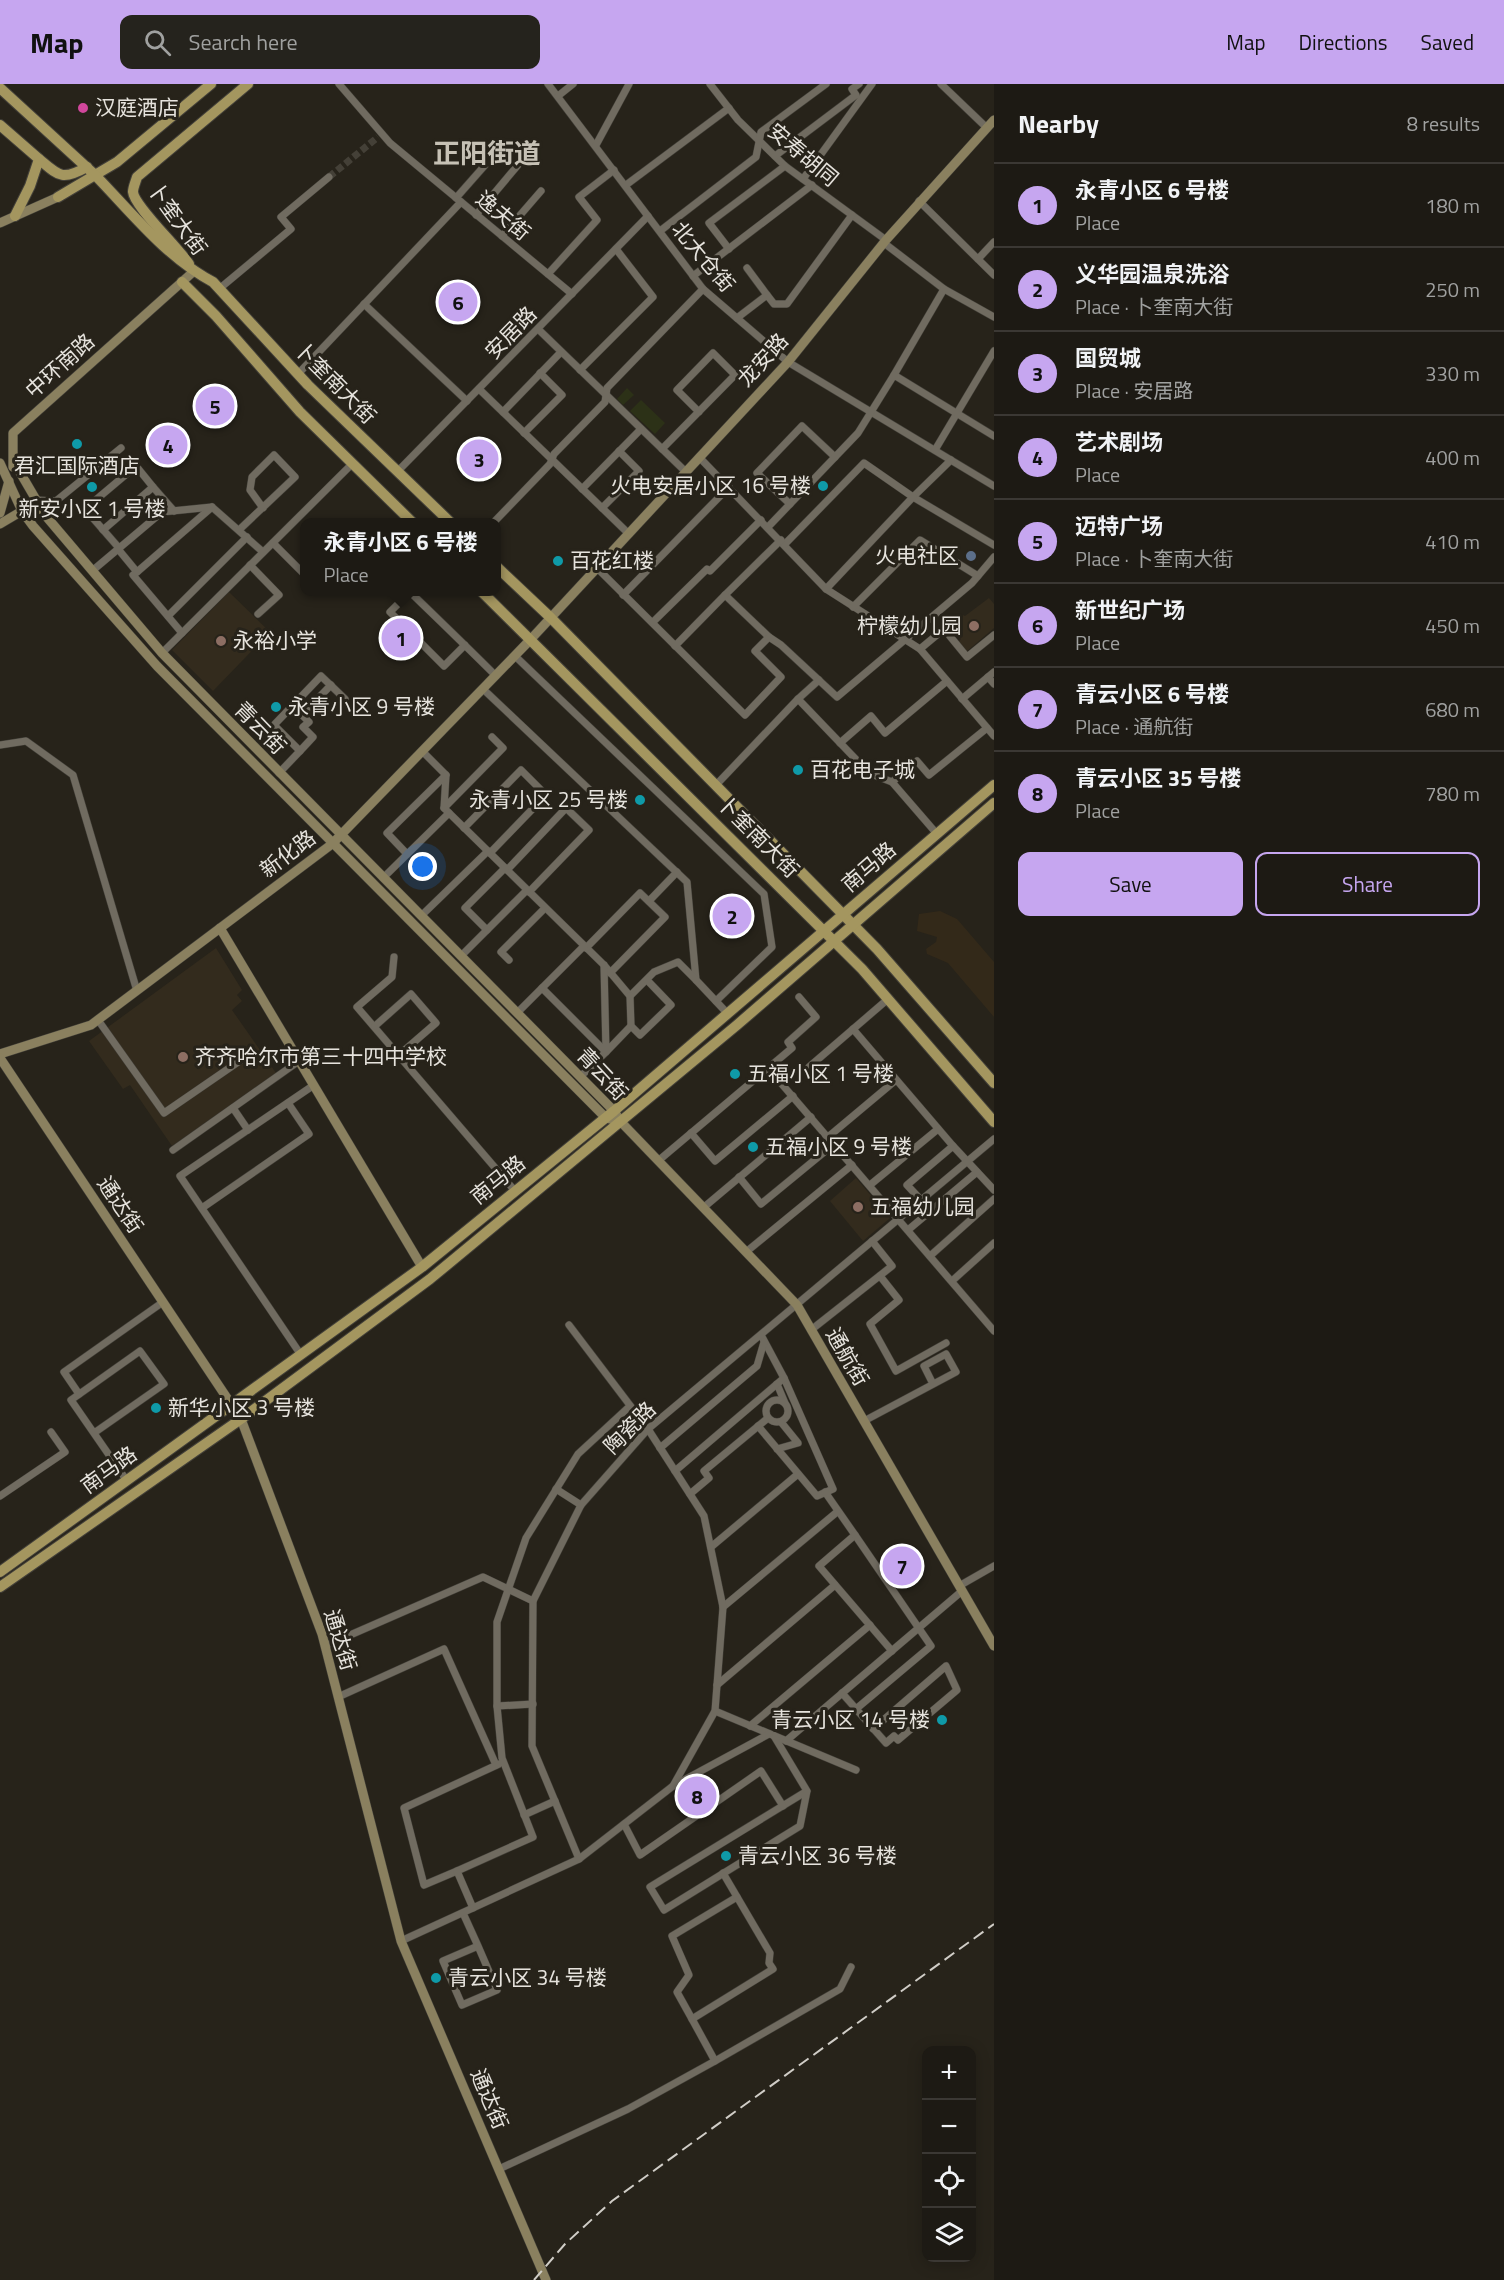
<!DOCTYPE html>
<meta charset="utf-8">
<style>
:root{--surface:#1d1a14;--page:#25231d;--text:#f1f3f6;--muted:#a0a1a0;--line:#3b3834;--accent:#c6a6f0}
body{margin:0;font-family:"Titillium Web","Noto Sans SC",sans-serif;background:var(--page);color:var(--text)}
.controls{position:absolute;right:18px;bottom:18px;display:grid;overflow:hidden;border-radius:12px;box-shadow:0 3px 15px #0003}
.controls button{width:54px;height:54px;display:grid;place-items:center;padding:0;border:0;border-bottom:2px solid var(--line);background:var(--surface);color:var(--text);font:30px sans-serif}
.you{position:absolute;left:423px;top:783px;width:21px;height:21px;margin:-15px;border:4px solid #fff;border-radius:50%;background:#1a73e8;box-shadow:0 0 0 9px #1a73e833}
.badge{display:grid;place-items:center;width:39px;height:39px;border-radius:50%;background:var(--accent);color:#111;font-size:20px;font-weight:700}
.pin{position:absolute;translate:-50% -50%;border:3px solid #fff;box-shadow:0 2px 6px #0006}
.popup{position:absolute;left:300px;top:434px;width:201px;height:78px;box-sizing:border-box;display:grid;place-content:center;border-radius:12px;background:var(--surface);filter:drop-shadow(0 2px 4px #0005);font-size:20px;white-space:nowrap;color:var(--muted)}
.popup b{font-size:22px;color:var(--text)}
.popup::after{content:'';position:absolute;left:50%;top:100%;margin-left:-12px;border:12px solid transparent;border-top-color:var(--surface)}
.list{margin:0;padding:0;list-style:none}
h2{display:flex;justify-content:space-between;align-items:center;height:78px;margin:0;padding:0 24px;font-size:26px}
h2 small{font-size:20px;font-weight:400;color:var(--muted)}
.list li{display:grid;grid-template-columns:39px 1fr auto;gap:18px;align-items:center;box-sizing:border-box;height:84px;padding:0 24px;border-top:2px solid var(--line)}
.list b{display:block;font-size:22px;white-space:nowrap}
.list p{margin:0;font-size:20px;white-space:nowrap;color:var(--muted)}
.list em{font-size:20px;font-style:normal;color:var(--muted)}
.actions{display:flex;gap:12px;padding:18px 24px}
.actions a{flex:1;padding:14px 0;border:2px solid var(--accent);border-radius:12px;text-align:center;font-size:21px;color:var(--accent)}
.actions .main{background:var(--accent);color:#111}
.icon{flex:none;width:33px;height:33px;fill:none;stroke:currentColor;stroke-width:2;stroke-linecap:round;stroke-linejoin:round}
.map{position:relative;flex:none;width:994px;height:2196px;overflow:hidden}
header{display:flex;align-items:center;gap:36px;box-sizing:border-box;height:84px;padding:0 30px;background:var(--accent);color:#111}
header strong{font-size:28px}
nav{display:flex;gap:33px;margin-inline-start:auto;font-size:21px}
.search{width:420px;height:54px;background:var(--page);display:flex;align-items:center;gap:15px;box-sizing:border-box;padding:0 21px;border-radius:12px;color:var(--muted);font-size:22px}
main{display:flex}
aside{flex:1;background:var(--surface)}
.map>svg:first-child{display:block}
.built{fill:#332b1d}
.medical{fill:#332919}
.green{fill:#2c3117}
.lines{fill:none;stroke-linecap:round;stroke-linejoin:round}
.street-tunnel{stroke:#444037;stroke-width:7;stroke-dasharray:7 3.5;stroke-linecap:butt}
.street-casing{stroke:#434039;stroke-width:8}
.secondary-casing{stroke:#434039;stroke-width:10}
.primary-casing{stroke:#434039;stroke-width:12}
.street{stroke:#706b60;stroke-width:7}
.secondary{stroke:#8a805f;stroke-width:9}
.primary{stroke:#a4965f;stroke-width:10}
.rail{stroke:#d0cdc7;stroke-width:2;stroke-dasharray:12 6;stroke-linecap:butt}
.hotel-dot{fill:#d1479c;stroke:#27231a;stroke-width:2}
.culture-dot{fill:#0f9aa8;stroke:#27231a;stroke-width:2}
.service-dot{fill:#5c6f8a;stroke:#27231a;stroke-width:2}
.education-dot{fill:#8d6e63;stroke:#27231a;stroke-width:2}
.labels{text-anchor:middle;stroke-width:6;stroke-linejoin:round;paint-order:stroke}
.poi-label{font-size:21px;fill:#e6e3dd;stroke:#27231a;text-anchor:start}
.street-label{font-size:21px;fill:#e6e3dd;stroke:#27231a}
.district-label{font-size:27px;font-weight:bold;fill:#c6c1b5;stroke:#27231a}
</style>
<header>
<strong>Map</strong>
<div class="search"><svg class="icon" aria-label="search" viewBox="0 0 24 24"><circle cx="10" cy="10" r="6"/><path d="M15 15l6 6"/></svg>Search here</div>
<nav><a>Map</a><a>Directions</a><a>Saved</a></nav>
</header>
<main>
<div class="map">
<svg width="994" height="2196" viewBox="0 0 994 2196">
<rect width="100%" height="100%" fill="#27231a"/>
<g class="built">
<path d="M 229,508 L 270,548 L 213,607 L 172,566 Z"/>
<path d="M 989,514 L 994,520 L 994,544 L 966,568 L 958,558 L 961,555 L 952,544 L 963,531 L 965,532 Z"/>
<path d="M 216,864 L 242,906 L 237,911 L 242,917 L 232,926 L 276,989 L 172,1062 L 130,1001 L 123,1005 L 89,957 Z"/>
<path d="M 856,1094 L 890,1134 L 863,1157 L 830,1117 Z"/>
</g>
<path class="medical" d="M 940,827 L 957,835 L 994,878 L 994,933 L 948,879 L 927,870 L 926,865 L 936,858 L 937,853 L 917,847 L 919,830 Z"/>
<g class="green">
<path d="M 627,304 L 634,311 L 623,321 L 617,315 Z"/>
<path d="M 641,316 L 665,339 L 655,350 L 630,327 Z"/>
</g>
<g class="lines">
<path class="street-tunnel" d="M 329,93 L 378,53"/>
<defs>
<g id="street">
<path d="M 339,0 L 390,59 L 572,210"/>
<path d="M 548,0 L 703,205 L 788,278 L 994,402"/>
<path d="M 710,0 L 738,36 L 785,82 L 886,156"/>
<path d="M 941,0 L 987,44"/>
<path d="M 558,12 L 573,0"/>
<path d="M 596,61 L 629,0"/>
<path d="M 775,72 L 856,11 L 852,5 L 859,0"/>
<path d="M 803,95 L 872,0"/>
<path d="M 626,101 L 729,24"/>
<path d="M 456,114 L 501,63"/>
<path d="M 919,117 L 994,191"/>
<path d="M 476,131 L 518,81"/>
<path d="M 660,147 L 756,73 L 761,48 L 826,0"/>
<path d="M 502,152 L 541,107"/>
<path d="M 884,159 L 944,205 L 894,291"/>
<path d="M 729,165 L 709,139 L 785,82"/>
<path d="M 978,175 L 994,158"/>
<path d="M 747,184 L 767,211"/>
<path d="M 548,190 L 597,136 L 579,113 L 614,86"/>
<path d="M 693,192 L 812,101"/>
<path d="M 219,205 L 291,145 L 281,133 L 329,93"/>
<path d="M 944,205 L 994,233"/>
<path d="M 364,220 L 467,317"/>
<path d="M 737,234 L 767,211 L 774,220 L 787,220 L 852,131"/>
<path d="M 538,245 L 686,388"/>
<path d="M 580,286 L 653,213 L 616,165"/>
<path d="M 298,290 L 461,118"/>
<path d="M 479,305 L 629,450"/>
<path d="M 503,328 L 561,268"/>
<path d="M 524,349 L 562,311 L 540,289"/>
<path d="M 662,365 L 735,291 L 713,269 L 677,306 L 699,328"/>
<path d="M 935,366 L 994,267"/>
<path d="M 699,373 L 826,505 L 920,565 L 994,652"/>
<path d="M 951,376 L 913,413 L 994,461"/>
<path d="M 397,388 L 648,132"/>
<path d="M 582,405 L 641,345"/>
<path d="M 35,416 L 56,417 L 121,364"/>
<path d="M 790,420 L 757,389 L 802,342 L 835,373"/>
<path d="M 602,424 L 639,387 L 619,367"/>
<path d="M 494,438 L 550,380 L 554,370 L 605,318 L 607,304 L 703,205"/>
<path d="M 768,443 L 858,349 L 894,291 L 994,352"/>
<path d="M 103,446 L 153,403 L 174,427"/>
<path d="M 239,446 L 295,393 L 274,371 L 252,393 L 250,406 L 263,424"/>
<path d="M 273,459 L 305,491"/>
<path d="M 785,460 L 864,379 L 913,413 L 826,505"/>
<path d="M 119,464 L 85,425 L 136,382 L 153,403"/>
<path d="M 118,465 L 137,488 L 133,491 L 182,549"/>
<path d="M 250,481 L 279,511 L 258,530"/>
<path d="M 597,484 L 745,631 L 781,593 L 755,567 L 769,553 L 725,511 L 781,456"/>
<path d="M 92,487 L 162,428 L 212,423"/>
<path d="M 137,488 L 212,423 L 263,468"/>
<path d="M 623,511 L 729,403"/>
<path d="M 853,523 L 920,456 L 978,492"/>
<path d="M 168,532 L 247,453"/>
<path d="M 653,538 L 707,485 L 710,487 L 761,436"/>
<path d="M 769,553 L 781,561 L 837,613 L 972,499 L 994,473"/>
<path d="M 465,561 L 444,582 L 390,528 L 410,508 C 439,536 467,563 496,592"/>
<path d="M 675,562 L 725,511"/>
<path d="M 920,565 L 944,545 L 967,573 L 994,551"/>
<path d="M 162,569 L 352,380"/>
<path d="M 515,572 L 764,810 L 772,863 L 716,917"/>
<path d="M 988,593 L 994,600"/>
<path d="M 483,605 L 687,798 L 696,896 L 728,930"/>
<path d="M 798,615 L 819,596"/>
<path d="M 962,615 L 994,588"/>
<path d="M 840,659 L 871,632 L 885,649 L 947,597"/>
<path d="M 0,661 L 26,657 L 73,691 L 137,907"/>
<path d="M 300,667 L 313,653 L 303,643 L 309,638 L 302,631 L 331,601"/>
<path d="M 422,667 L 446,691 L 444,724 L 604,881 L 630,912 L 654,888 L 678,878 L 696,896"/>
<path d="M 279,689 L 300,667 L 274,641 L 321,592 L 345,615"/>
<path d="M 892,698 L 917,677 L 929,691 L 987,644"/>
<path d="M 716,701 L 798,615 L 869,689 L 892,698 L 937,750"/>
<path d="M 444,724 L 503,664 L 492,653"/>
<path d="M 464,744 L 521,686 L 546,711 L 490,769"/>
<path d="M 407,770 L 387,749 L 446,691"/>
<path d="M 507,786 L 566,724 L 589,746 L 529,808"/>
<path d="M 383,794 L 449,729"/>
<path d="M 649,817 L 677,788"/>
<path d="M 421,832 L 488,767"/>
<path d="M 487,846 L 465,824 L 505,784"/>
<path d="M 586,864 L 640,809 L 665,833 L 610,889"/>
<path d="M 461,872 L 527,806"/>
<path d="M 394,873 L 392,893 L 357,923 L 515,1107"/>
<path d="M 509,876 L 501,868 L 545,824"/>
<path d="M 604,881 L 606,968 L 631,942"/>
<path d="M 542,904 L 606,968 L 580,993"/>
<path d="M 630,912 L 631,942 L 640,951 L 671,921 L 647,896"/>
<path d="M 517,929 L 584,862"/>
<path d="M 98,936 L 164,1029 L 241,976"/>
<path d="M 375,942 L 411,910 L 436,939 L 399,971"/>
<path d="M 853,945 L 953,1062"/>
<path d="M 809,983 L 888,915"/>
<path d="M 768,984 L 994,1247"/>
<path d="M 233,1024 L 248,1046"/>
<path d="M 691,1049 L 715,1077 L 793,1012"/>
<path d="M 828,1053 L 896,996"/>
<path d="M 173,1066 L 299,977"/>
<path d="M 658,1077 L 792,964 L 788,958 L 816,933 L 799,913"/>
<path d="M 739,1093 L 761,1120 L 834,1060"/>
<path d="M 870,1101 L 938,1045"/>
<path d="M 921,1116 L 907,1101 L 953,1062 L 994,1106"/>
<path d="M 202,1124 L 309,1050 L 288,1019"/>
<path d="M 703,1124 L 811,1033"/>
<path d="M 908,1146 L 977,1088"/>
<path d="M 746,1168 L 852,1081"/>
<path d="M 930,1172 L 994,1115"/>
<path d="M 880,1192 L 899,1216 L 870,1240 L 896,1287 L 946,1259"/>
<path d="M 952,1197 L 994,1159"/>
<path d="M 811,1246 L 892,1182 L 872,1157"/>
<path d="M 301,1271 L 180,1092 L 314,1001"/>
<path d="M 777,1300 L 785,1319"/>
<path d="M 79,1310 L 64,1288 L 163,1218"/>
<circle cx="777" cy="1327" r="11"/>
<path d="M 864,1337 L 956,1288 L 946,1270 L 924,1282 L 933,1300"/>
<path d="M 758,1342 L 817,1412 L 833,1405 L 784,1294 L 761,1251"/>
<path d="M 94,1349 L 164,1300 L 140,1267 L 71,1316 L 127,1397"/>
<path d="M 660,1364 L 757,1282 L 764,1258"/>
<path d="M 777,1365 L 798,1359 L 781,1338"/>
<path d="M 675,1387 L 784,1294"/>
<path d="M 556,1405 L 581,1421"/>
<path d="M 825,1408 L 855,1451 L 819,1482 L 892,1567"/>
<path d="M 690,1410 L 709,1394 L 704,1387 L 768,1334"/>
<path d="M 0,1412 L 65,1368 L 51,1348"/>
<path d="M 855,1451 L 931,1562 L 856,1625"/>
<path d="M 711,1463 L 798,1390"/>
<path d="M 959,1502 L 994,1482"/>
<path d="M 723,1523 L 837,1428"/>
<path d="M 325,1562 L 483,1493 L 533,1517"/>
<path d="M 717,1601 L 835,1501"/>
<path d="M 842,1609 L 886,1659 L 894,1652 L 898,1656 L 957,1606 L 946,1582 L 873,1645"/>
<path d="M 338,1613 L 444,1565 L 496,1681"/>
<path d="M 497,1622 L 533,1620"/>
<path d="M 715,1627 L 856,1686"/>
<path d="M 750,1642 L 870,1541"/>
<path d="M 774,1652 L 807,1707 L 800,1742 L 664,1826 L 650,1803 L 807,1707"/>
<path d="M 786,1657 L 962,1507"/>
<path d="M 673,1702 L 769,1650"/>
<path d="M 524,1731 L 555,1717"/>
<path d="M 624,1740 L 640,1771 L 761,1687 L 783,1722"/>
<path d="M 579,1775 L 532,1662 L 533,1517 L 581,1421 L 648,1345 L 994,1055"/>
<path d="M 457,1787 L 424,1801 L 404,1724 L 499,1680"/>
<path d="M 473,1824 L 457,1787 L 533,1753 L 502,1674 L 497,1622 L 497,1538 L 526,1454 L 578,1370 L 630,1322"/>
<path d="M 463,1829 L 478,1862 L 443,1877 L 462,1921 L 497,1906 L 478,1862"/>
<path d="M 401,1857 L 579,1775 L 673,1702 L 715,1627 L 723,1523 L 704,1432 L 648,1345 L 569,1241"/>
<path d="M 692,1935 L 677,1908 L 689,1891 L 672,1852 L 737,1813"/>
<path d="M 715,1977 L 692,1935 L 773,1885 L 769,1879 L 770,1869 L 723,1789"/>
<path d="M 499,2085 L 628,2025 L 715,1977 L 840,1905 L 851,1883"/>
</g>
<g id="secondary">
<path d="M 0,139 L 58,113"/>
<path d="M 14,378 L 45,431 L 162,569 L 614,1027 L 621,1038 L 797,1221 L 994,1562"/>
<path d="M 0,379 L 22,427 L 33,442 L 157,582 L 606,1034 L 621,1038"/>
<path d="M 13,383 L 13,349 L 193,188"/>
<path d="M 0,429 L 9,397"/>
<path d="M 0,440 L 22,427 L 35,416"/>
<path d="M 220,844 L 422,1183"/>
<path d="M 0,970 L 91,941 L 332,760 L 531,555 L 788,278 L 886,156 L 994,36"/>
<path d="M 0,974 L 241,1335 L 322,1550 L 401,1857 L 546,2196"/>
</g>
<g id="primary">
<path d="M 0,4 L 95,91 L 117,78 L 211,0"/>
<path d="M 0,41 L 39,75 L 30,102 L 15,132"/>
<path d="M 39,75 C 59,92 62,97 87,83"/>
<path d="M 58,113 L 95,91 C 132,129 166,173 213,198 L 308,301 L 450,438"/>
<path d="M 189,180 C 178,163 134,122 133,108 C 133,103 136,97 137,93 L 248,0"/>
<path d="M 182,198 L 216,232 L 300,328 L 412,438"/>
<path d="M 497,483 L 551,534 L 877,865 L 994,999"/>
<path d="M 482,508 L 862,885 L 994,1038"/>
<path d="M 0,1488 L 422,1183 L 614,1027 L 994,701"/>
<path d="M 0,1503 L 241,1335 L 430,1195 L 737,941 L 994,719"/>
</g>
</defs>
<use href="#street" class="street-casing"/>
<use href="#secondary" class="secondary-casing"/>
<use href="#primary" class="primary-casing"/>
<use href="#street" class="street"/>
<use href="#secondary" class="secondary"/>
<use href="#primary" class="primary"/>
<path class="rail" d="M 534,2196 L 565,2160 L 612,2117 L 994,1840"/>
</g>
<circle class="hotel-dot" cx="83" cy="24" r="6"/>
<g class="culture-dot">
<circle cx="77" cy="360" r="6"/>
<circle cx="823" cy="402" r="6"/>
<circle cx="92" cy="403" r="6"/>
<circle cx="558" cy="477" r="6"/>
<circle cx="276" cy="623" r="6"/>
<circle cx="798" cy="686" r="6"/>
<circle cx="640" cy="716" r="6"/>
<circle cx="735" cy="990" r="6"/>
<circle cx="753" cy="1063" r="6"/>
<circle cx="156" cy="1324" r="6"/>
<circle cx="942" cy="1636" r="6"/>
<circle cx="726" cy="1772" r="6"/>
<circle cx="436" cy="1894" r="6"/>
</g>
<circle class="service-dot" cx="971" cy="472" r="6"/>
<g class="education-dot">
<circle cx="974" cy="542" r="6"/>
<circle cx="221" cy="557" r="6"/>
<circle cx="183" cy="973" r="6"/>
<circle cx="858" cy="1123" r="6"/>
</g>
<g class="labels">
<g class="poi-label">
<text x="95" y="31">汉庭酒店</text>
<text x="77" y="389" text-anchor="middle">君汇国际酒店</text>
<text x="811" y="409" text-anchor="end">火电安居小区 16 号楼</text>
<text x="92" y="432" text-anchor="middle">新安小区 1 号楼</text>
<text x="959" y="479" text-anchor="end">火电社区</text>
<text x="570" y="484">百花红楼</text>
<text x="962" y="549" text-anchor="end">柠檬幼儿园</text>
<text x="233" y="564">永裕小学</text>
<text x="288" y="630">永青小区 9 号楼</text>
<text x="810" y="693">百花电子城</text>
<text x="628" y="723" text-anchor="end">永青小区 25 号楼</text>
<text x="195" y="980">齐齐哈尔市第三十四中学校</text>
<text x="747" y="997">五福小区 1 号楼</text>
<text x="765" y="1070">五福小区 9 号楼</text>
<text x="870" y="1130">五福幼儿园</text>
<text x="168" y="1331">新华小区 3 号楼</text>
<text x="930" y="1643" text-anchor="end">青云小区 14 号楼</text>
<text x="738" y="1779">青云小区 36 号楼</text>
<text x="448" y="1901">青云小区 34 号楼</text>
</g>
<g class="street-label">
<text transform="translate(803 71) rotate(40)" y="7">安寿胡同</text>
<text transform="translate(503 132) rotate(40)" y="7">逸夫街</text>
<text transform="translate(177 135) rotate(54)" y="7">卜奎大街</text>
<text transform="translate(703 173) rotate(50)" y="7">北大仓街</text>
<text transform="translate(511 249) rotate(-46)" y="7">安居路</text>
<text transform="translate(763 276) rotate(-48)" y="7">龙安路</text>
<text transform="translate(60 282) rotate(-42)" y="7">中环南路</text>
<text transform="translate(335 299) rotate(45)" y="7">卜奎南大街</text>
<text transform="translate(260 644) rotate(46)" y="7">青云街</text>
<text transform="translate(758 753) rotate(45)" y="7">卜奎南大街</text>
<text transform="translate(288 770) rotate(-37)" y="7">新化路</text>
<text transform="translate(869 783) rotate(-41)" y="7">南马路</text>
<text transform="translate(602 990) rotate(47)" y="7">青云街</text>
<text transform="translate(498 1096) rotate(-39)" y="7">南马路</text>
<text transform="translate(120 1121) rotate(56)" y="7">通达街</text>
<text transform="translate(847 1273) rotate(60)" y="7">通航街</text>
<text transform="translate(630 1344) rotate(-45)" y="7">陶瓷路</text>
<text transform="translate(109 1386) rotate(-36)" y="7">南马路</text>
<text transform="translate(340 1556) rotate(73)" y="7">通达街</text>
<text transform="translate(489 2015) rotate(67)" y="7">通达街</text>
</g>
<g class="district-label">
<text x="487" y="79">正阳街道</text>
</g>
</g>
</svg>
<div class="controls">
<button>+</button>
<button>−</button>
<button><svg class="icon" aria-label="locate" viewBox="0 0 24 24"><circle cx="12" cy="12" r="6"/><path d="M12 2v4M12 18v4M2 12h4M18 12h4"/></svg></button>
<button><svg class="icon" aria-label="layers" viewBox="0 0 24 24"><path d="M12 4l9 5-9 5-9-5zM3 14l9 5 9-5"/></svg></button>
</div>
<div class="you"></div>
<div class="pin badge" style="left:401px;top:554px">1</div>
<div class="popup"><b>永青小区 6 号楼</b>Place</div>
<div class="pin badge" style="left:732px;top:832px">2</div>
<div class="pin badge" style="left:479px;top:375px">3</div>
<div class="pin badge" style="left:168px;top:361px">4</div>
<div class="pin badge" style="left:215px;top:322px">5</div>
<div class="pin badge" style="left:458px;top:218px">6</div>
<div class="pin badge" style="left:902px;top:1482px">7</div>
<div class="pin badge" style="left:697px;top:1712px">8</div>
</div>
<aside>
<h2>Nearby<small>8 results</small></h2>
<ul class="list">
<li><span class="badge">1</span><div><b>永青小区 6 号楼</b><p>Place</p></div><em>180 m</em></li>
<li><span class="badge">2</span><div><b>义华园温泉洗浴</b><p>Place · 卜奎南大街</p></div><em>250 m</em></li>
<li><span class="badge">3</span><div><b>国贸城</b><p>Place · 安居路</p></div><em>330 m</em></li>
<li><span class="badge">4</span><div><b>艺术剧场</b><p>Place</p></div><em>400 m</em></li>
<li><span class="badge">5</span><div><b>迈特广场</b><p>Place · 卜奎南大街</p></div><em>410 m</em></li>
<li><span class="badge">6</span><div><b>新世纪广场</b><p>Place</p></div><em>450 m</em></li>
<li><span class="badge">7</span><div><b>青云小区 6 号楼</b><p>Place · 通航街</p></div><em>680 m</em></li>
<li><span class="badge">8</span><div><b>青云小区 35 号楼</b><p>Place</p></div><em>780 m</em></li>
</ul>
<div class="actions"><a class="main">Save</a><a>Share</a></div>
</aside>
</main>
